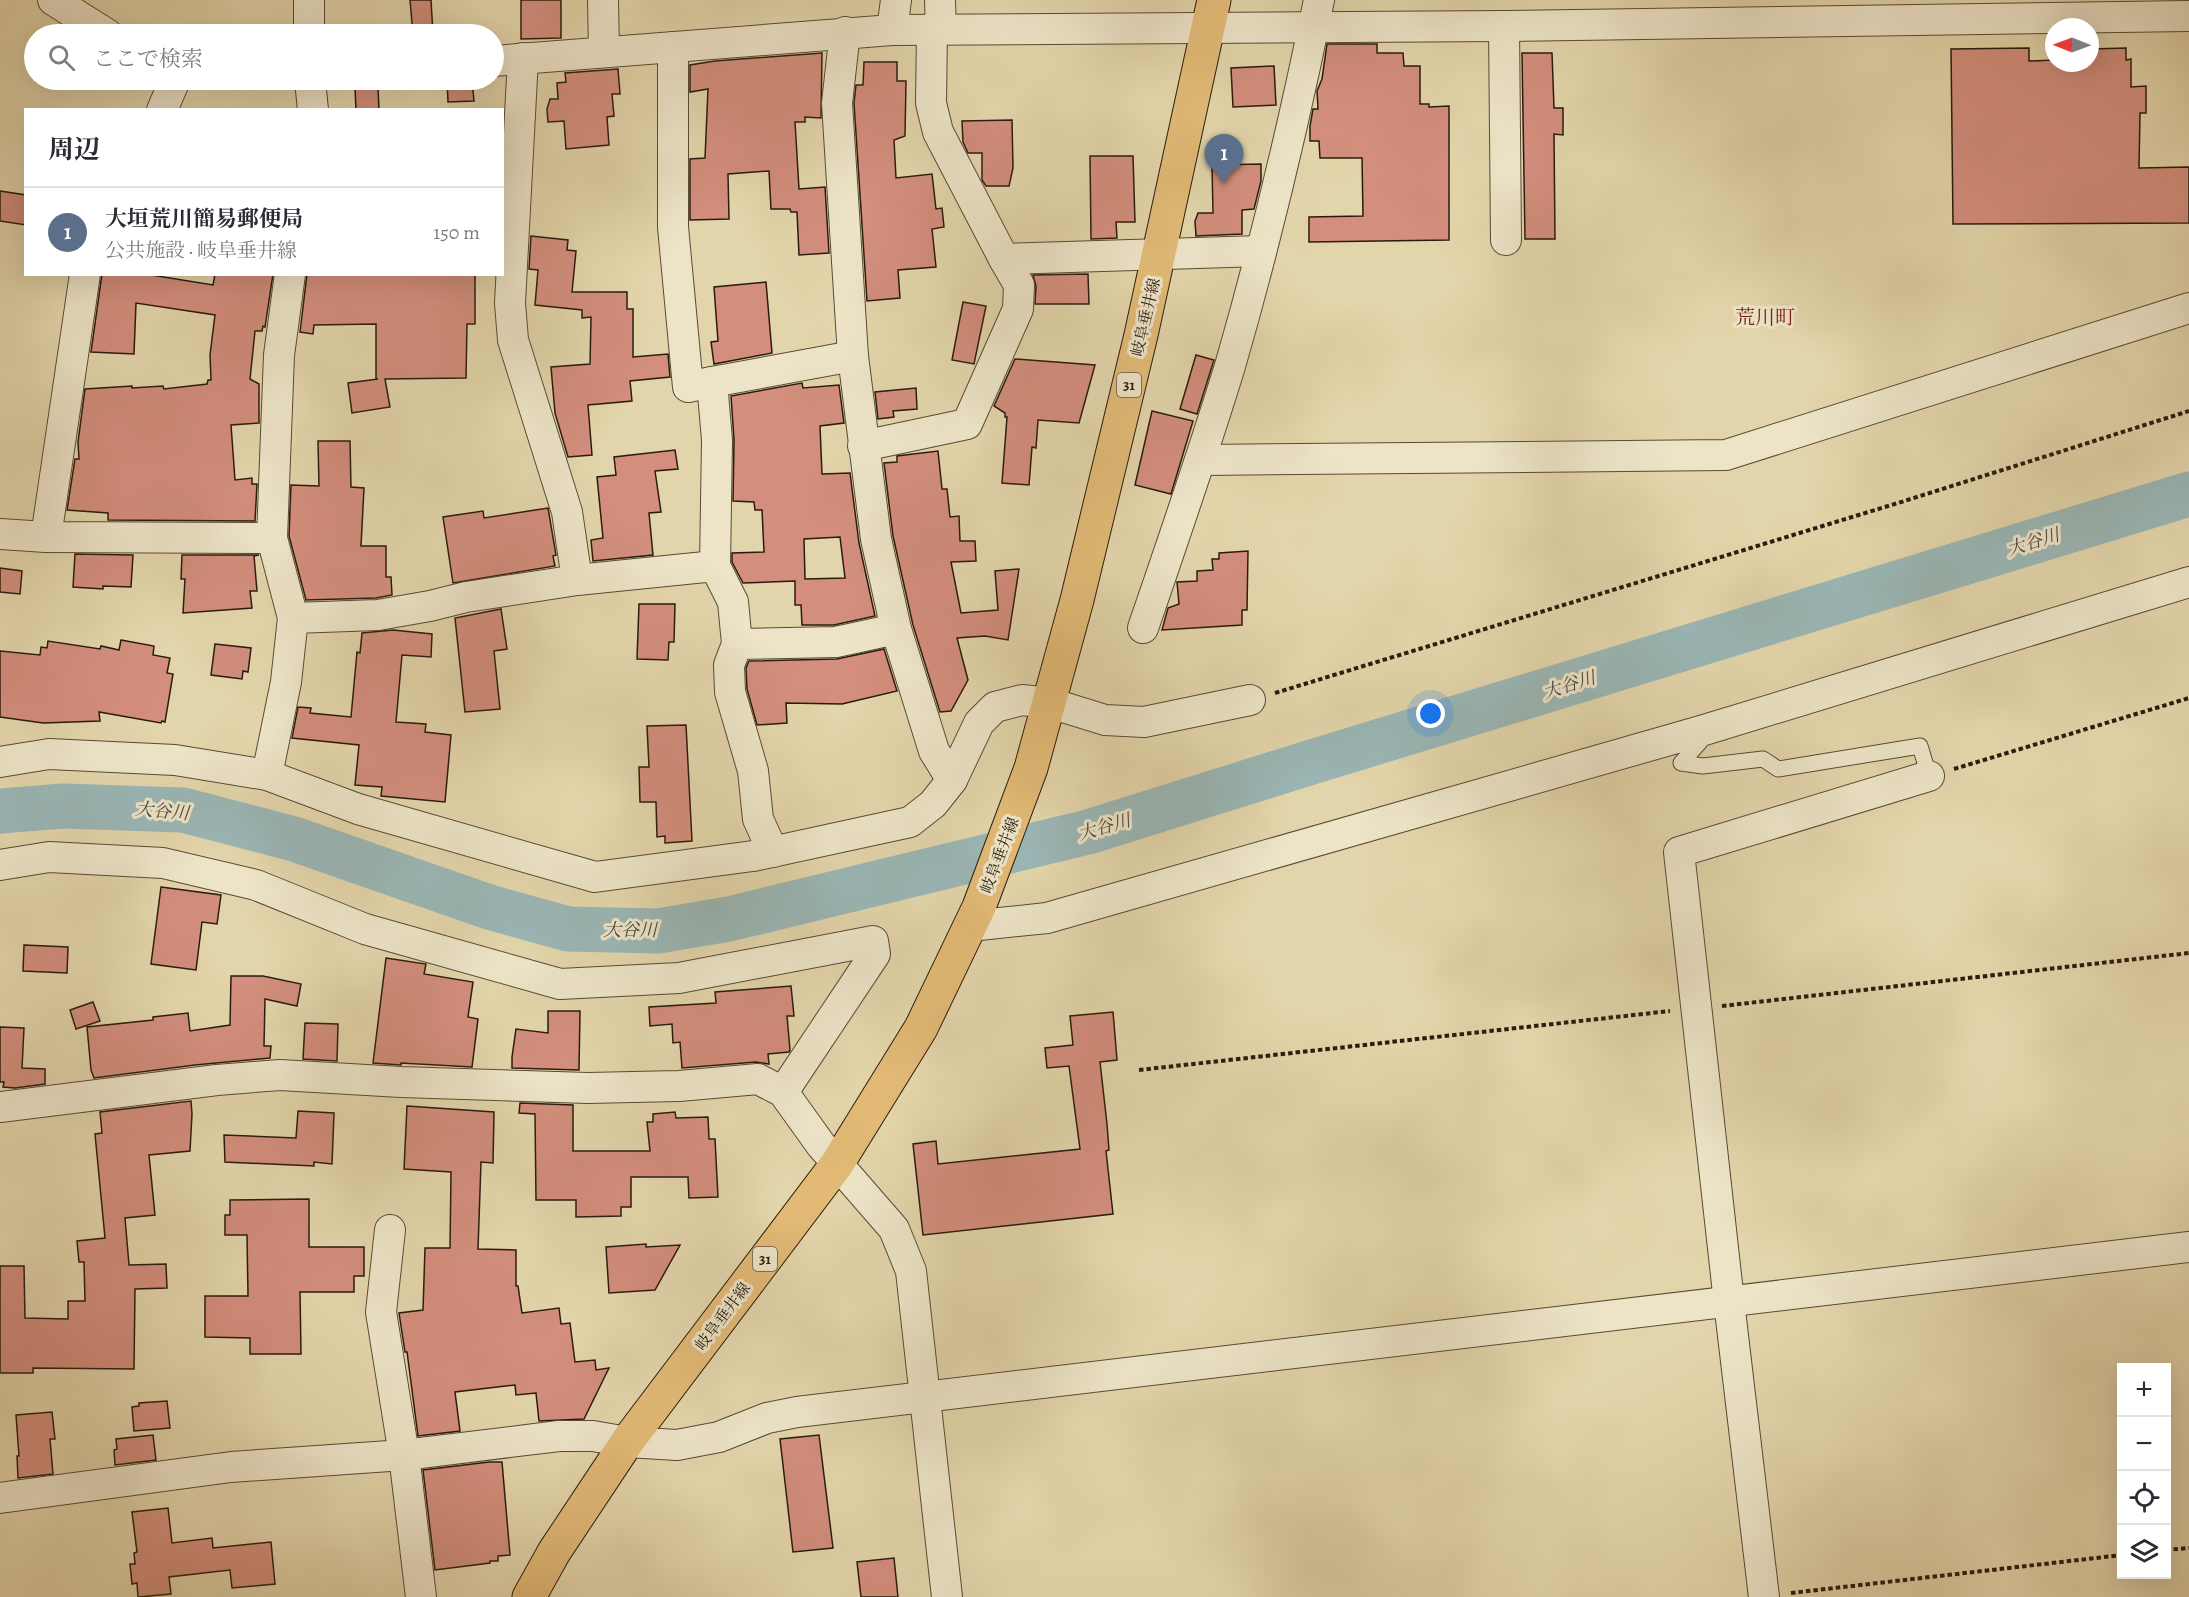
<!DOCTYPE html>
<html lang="ja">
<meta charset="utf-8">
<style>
:root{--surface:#fff;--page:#f7f7f7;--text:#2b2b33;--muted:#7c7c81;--line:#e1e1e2;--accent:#8f2418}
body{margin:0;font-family:Alegreya,"Noto Serif JP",serif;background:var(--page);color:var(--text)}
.controls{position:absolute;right:18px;bottom:18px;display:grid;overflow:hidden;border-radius:0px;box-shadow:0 6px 24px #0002}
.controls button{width:54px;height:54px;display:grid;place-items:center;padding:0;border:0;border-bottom:2px solid var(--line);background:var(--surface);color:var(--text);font:30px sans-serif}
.compass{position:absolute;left:2045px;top:18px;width:54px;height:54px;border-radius:50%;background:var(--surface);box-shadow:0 6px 24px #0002;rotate:271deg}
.you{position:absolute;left:1431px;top:714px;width:21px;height:21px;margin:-15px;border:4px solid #fff;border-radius:50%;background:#1a73e8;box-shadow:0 0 0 9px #1a73e833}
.badge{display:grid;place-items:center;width:39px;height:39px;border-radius:50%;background:var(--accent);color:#fff;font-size:20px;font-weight:700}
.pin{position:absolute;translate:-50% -50px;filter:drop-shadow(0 2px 3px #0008)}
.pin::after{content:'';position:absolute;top:32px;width:21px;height:18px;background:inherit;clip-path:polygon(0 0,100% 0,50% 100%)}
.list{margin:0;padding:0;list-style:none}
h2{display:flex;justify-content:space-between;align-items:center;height:78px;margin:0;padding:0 24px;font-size:26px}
h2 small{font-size:20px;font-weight:400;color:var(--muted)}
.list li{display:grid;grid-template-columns:39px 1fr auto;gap:18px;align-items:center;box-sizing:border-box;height:90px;padding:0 24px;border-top:2px solid var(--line)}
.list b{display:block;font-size:22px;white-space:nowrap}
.list p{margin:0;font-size:20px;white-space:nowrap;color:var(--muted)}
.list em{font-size:20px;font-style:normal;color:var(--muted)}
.icon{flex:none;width:33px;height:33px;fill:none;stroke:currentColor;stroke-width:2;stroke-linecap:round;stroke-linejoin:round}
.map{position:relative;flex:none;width:2189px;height:1597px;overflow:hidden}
.search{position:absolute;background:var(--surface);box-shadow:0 6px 24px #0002;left:24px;top:24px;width:480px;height:66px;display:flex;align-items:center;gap:15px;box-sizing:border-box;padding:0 21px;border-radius:33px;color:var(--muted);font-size:22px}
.panel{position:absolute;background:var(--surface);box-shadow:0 6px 24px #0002;left:24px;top:108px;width:480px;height:168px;border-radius:0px}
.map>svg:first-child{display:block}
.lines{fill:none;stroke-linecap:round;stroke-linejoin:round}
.river{stroke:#9ab6b5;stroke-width:45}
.building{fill:#d38e7d;stroke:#2a1b0d;stroke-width:1.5;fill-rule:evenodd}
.service-casing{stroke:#584a34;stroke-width:17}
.minor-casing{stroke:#584a34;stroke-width:32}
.primary-casing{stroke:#2a1b0d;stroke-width:35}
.path{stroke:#2a1b0d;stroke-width:4;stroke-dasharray:4.5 3;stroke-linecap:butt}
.service{stroke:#ede4c8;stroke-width:15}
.minor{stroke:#ede4c8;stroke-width:30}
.primary{stroke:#e2ba76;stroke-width:33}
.labels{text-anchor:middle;stroke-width:6;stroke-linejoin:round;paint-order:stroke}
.shield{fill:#ede4c8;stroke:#645745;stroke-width:1.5}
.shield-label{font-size:15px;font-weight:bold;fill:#2a1b0d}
.street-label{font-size:16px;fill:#2a1b0d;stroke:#ede4c8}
.water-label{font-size:18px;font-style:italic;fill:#4c4a3f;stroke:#ede4c8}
.quarter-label{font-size:20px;fill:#7a1f14;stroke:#ede4c8}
</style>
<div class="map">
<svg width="2189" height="1597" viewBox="0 0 2189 1597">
<rect width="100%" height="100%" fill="#e3d5ab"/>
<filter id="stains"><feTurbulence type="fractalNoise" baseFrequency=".00333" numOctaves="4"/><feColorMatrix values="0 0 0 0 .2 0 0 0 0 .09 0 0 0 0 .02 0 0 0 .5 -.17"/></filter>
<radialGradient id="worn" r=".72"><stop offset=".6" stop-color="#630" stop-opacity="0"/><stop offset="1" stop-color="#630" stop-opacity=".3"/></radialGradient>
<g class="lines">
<path class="river" d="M 0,811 L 63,806 L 183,810 L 294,839 L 489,907 L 568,929 L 658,931 L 729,919 L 1088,832 L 1315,761 L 2189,494"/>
</g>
<g class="building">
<path d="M 410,0 L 431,0 L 433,34 L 413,34 Z"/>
<path d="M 521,0 L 561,0 L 561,38 L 521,39 Z"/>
<path d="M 1327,44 L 1377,44 L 1377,53 L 1403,53 L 1404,66 L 1420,66 L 1420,104 L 1429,104 L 1429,107 L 1449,106 L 1449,240 L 1309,242 L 1309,217 L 1363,216 L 1362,158 L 1320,158 L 1319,141 L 1310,141 L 1310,126 L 1313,109 L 1318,109 L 1317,91 L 1322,79 Z"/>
<path d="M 2029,48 L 2029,61 L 2054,60 L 2054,63 L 2090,63 L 2090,49 L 2126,48 L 2126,60 L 2131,59 L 2131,87 L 2146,86 L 2146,113 L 2140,113 L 2139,168 L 2189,167 L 2189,223 L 1953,224 L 1951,49 Z"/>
<path d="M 822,53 L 821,118 L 805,117 L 805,122 L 795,122 L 799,189 L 825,187 L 829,253 L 799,255 L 797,212 L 791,212 L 790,209 L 771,209 L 769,171 L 728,174 L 729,219 L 690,220 L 690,159 L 705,158 L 708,89 L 690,92 L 690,65 L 715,61 Z"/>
<path d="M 1522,53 L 1552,53 L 1554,108 L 1563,108 L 1563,135 L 1554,134 L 1555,239 L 1525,239 Z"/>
<path d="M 864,62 L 897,62 L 897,81 L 906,81 L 905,136 L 894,140 L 896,178 L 932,174 L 936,209 L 942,208 L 944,227 L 932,229 L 936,267 L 898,270 L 900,298 L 867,301 L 854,103 L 856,85 L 863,85 Z"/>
<path d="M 1274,66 L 1276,105 L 1233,107 L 1231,68 Z"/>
<path d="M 618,69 L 620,94 L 612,94 L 614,116 L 607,117 L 609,145 L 566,149 L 564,121 L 548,122 L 547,109 L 550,99 L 558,99 L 557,83 L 566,82 L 565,73 Z"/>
<path d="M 447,80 L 472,80 L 474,101 L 448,102 Z"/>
<path d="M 378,86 L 379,110 L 356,110 L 355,87 Z"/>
<path d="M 1012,120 L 1013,168 L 1009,186 L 986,186 L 982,180 L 982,153 L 968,153 L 963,142 L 962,121 Z"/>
<path d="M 1090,156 L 1133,156 L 1135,222 L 1116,222 L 1117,238 L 1091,239 Z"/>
<path d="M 1261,164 L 1261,181 L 1254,209 L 1242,210 L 1242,234 L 1196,236 L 1195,221 L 1198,213 L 1213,213 L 1212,165 Z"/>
<path d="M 0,191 L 26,195 L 26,225 L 0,221 Z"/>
<path d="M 531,236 L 568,240 L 567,250 L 576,251 L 572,292 L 627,292 L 627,309 L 633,309 L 633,357 L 668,354 L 670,377 L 630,381 L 632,401 L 588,405 L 592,455 L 568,457 L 555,413 L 551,367 L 590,364 L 591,317 L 582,318 L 582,310 L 535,305 L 538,270 L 529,269 Z"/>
<path d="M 102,274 L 145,274 L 213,285 L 215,274 L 273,274 L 265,327 L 263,326 L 262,331 L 255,331 L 250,379 L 259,384 L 259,423 L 231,425 L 235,480 L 252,478 L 252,484 L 257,484 L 255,521 L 108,520 L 108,513 L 67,510 L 75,459 L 79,459 L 78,442 L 85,389 L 132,386 L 132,388 L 163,386 L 164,389 L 207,384 L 208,380 L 211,380 L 210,355 L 215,315 L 136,303 L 134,354 L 91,352 Z"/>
<path d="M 307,274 L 475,274 L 475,324 L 467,324 L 466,378 L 385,379 L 390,407 L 352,413 L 348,383 L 378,379 L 376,379 L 376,324 L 314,325 L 313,334 L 300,332 Z"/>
<path d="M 1088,274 L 1089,304 L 1035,304 L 1036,286 L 1033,275 Z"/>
<path d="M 766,282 L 772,353 L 714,364 L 711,342 L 718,341 L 714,287 Z"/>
<path d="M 963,302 L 986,306 L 974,364 L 952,360 Z"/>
<path d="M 1196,355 L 1214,360 L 1197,414 L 1180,409 Z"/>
<path d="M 1015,359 L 1095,365 L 1079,423 L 1038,420 L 1036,448 L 1032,447 L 1029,485 L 1002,483 L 1007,417 L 1005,417 L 1005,413 L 994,406 Z"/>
<path d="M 802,383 L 803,388 L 839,385 L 844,423 L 820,426 L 822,474 L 850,473 L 859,543 L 875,616 L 834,625 L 802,625 L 801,605 L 795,605 L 795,581 L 743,583 L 732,562 L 732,553 L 764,552 L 762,510 L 755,510 L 754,502 L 733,501 L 734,440 L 731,396 ZM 840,537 L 845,578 L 805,579 L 804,539 Z"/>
<path d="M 916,388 L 917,409 L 893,411 L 894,417 L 878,419 L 875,392 Z"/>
<path d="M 1152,411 L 1193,421 L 1171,494 L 1135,485 Z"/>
<path d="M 318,441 L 350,441 L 351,487 L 364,488 L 361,546 L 386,546 L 386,577 L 391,577 L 392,595 L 376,598 L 306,600 L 289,536 L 291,485 L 319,486 Z"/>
<path d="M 675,450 L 678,469 L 655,471 L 661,512 L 649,513 L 653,555 L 593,561 L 591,540 L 603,538 L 597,477 L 616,475 L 614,457 Z"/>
<path d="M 938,451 L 942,489 L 947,489 L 950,517 L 959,516 L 960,541 L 975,541 L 976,561 L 951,562 L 961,613 L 998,610 L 995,571 L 1019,569 L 1008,640 L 985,636 L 957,638 L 968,680 L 951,711 L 940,712 L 913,625 L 893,536 L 884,463 L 897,462 L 897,456 Z"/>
<path d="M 548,508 L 556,555 L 553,556 L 555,566 L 453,583 L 443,517 L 483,511 L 484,518 Z"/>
<path d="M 1248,551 L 1247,610 L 1242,610 L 1242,625 L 1162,630 L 1168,608 L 1179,604 L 1177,582 L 1197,581 L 1197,571 L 1213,570 L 1212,559 L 1219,559 L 1219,553 Z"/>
<path d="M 75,554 L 133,555 L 131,587 L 103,586 L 103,589 L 73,587 Z"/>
<path d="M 182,555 L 259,555 L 254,556 L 257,591 L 250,591 L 252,608 L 183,613 L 185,579 L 181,579 Z"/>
<path d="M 0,568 L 22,571 L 20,594 L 0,592 Z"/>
<path d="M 639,604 L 675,604 L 674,642 L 669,642 L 668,660 L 637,659 Z"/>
<path d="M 501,609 L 507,649 L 494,651 L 500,709 L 465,712 L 455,618 Z"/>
<path d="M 393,630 L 432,634 L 431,657 L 402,655 L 396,722 L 426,724 L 425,732 L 451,735 L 445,802 L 381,796 L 382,787 L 355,785 L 359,745 L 292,738 L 298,707 L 311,708 L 310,713 L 351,717 L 357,652 L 360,653 L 362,633 Z"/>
<path d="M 121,640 L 154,646 L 153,655 L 170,658 L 167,673 L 173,674 L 165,722 L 162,721 L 161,723 L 99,712 L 100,721 L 43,723 L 0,717 L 0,651 L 40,655 L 41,647 L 47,648 L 48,641 L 100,649 L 101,646 L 119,650 Z"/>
<path d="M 215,644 L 251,648 L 248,672 L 243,671 L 242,679 L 211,675 Z"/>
<path d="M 884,649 L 897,691 L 842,704 L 786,703 L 787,723 L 757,725 L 747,689 L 746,668 L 749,661 L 837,659 Z"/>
<path d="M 686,725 L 692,841 L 665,843 L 665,836 L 657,837 L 656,802 L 640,802 L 639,767 L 649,767 L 647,726 Z"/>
<path d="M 161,887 L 221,895 L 217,924 L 202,922 L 196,970 L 151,964 Z"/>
<path d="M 24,945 L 68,947 L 67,973 L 23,971 Z"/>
<path d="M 386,958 L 426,964 L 424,974 L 473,982 L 468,1017 L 478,1019 L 472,1067 L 401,1063 L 401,1065 L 373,1063 Z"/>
<path d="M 231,976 L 263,976 L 301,984 L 297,1006 L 265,999 L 264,1046 L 271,1046 L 270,1058 L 195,1065 L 94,1078 L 91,1070 L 87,1027 L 153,1020 L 153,1017 L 188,1013 L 190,1031 L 230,1025 Z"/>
<path d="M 791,986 L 794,1016 L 787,1016 L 790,1050 L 789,1052 L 768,1054 L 769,1064 L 756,1062 L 682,1068 L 680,1042 L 673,1043 L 672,1024 L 650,1026 L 649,1007 L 716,1003 L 715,992 Z"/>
<path d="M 93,1002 L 100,1021 L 76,1029 L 70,1010 Z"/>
<path d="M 548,1011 L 580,1011 L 579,1070 L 512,1068 L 512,1057 L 516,1029 L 548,1033 Z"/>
<path d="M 1113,1012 L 1117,1060 L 1100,1062 L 1107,1124 L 1109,1150 L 1106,1151 L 1113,1214 L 923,1235 L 913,1144 L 936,1141 L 938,1164 L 1080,1149 L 1069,1066 L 1047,1068 L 1045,1048 L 1073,1045 L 1070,1016 Z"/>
<path d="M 305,1023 L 338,1024 L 337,1061 L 303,1059 Z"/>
<path d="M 0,1027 L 24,1028 L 22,1068 L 45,1069 L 45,1084 L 15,1088 L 3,1087 L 4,1082 L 0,1082 Z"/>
<path d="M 191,1101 L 192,1114 L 190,1151 L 149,1155 L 155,1215 L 125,1218 L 129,1265 L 166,1264 L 167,1288 L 135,1289 L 134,1369 L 33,1368 L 33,1373 L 0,1373 L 0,1266 L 24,1266 L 25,1318 L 68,1319 L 68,1301 L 85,1301 L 84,1262 L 79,1262 L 77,1241 L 105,1238 L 95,1134 L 102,1133 L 100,1112 Z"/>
<path d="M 520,1103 L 573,1105 L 573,1151 L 650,1151 L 647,1122 L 653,1122 L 653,1114 L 675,1112 L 676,1118 L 708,1117 L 709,1139 L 715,1139 L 718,1197 L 689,1198 L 688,1177 L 631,1177 L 631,1207 L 621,1207 L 621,1216 L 576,1217 L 576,1200 L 536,1200 L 535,1114 L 519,1113 Z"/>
<path d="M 407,1106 L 494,1112 L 493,1163 L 481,1162 L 478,1249 L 516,1250 L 516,1286 L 518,1286 L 522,1313 L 559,1308 L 561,1324 L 570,1323 L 575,1362 L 595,1360 L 596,1370 L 609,1368 L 584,1419 L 539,1421 L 536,1393 L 516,1395 L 515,1385 L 455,1392 L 460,1431 L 418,1436 L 407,1352 L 405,1352 L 399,1313 L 423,1310 L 425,1248 L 450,1248 L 451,1172 L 404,1169 Z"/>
<path d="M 298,1111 L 334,1113 L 332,1164 L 314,1162 L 314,1166 L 225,1162 L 224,1135 L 296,1138 Z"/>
<path d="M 309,1199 L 309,1247 L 364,1247 L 364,1276 L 354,1276 L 354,1292 L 300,1292 L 301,1354 L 250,1354 L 250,1338 L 205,1337 L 205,1296 L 248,1296 L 247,1235 L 225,1235 L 225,1215 L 230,1215 L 230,1200 Z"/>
<path d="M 646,1244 L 646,1247 L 680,1245 L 655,1290 L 609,1293 L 606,1247 Z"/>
<path d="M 167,1401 L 170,1428 L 134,1431 L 132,1407 L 139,1406 L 139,1403 Z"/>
<path d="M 52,1412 L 55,1439 L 50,1439 L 53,1474 L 18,1478 L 17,1456 L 19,1456 L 16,1415 Z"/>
<path d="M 153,1435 L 156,1460 L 115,1465 L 114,1450 L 117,1449 L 116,1439 Z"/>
<path d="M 819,1435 L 833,1548 L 793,1552 L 780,1439 Z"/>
<path d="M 489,1462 L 502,1462 L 510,1555 L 498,1556 L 498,1561 L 490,1561 L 490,1563 L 435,1570 L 423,1470 Z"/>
<path d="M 168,1508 L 172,1543 L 212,1538 L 213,1548 L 271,1542 L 275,1584 L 232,1588 L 230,1570 L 169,1577 L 171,1594 L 138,1597 L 137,1583 L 132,1584 L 130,1564 L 135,1564 L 134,1553 L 137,1552 L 132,1512 Z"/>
<path d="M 894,1558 L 898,1597 L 861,1597 L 857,1562 Z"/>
</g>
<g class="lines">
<defs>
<path id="service" d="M 1701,731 L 1700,742 L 1681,763 L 1703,766 L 1763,759 L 1778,769 L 1920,746 L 1929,776"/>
<g id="minor">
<path d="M 53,0 L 107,34"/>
<path d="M 309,0 L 309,34"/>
<path d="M 603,0 L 604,51"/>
<path d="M 940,0 L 941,30"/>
<path d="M 1504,26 L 1506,240"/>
<path d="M 892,30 L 896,0"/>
<path d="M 932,30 L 931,103 L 938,132 L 1004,259 L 1261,251"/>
<path d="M 845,32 L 837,103 L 853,356 L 876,539 L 896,629 L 934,751 L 952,780 L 979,723 L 995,707 L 1022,700 L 1050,703 L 1105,720 L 1144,722 L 1250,700"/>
<path d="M 673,47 L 673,227 L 688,387 L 712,382 L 717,440 L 715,566"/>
<path d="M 523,58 L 510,303 L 513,340 L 567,512 L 577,580"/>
<path d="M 494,61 L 892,30 L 1504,26 L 2189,16"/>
<path d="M 310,80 L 313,110"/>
<path d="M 162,110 L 175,80"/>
<path d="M 712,382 L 853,356"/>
<path d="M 863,446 L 967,424 L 1018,309 L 1019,285 L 1004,259"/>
<path d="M 1201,460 L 1726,455 L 2189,308"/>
<path d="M 0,534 L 46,537 L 272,538"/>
<path d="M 46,537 L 85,274"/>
<path d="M 293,618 L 378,615 L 430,606 L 466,597 L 577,580 L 715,566 L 733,602 L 737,644 L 729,665 L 730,692 L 753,771 L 758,819 L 773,852"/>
<path d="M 1143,628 C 1173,541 1203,454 1230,366 C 1265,245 1294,123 1319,0"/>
<path d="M 737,644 L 836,642 L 896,629"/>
<path d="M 0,762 L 49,754 L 175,760 L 267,775 L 358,809 L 595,877 L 753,856 L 910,822 L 933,804 L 952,780"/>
<path d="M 267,775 L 286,682 L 293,618 L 272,538 L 279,355 L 290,274"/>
<path d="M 0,865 L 49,857 L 163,863 L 256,885 L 365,929 L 560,984 L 679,978 L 873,941 L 875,954 L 783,1092"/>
<path d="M 970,926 L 1047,918 L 1701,731 L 2189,582"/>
<path d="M 0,1107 L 217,1080 L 280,1075 L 401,1082 L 588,1088 L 679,1086 L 758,1079 L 783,1092 L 821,1145 L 894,1229 L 911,1271 L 947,1597"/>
<path d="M 390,1230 L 381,1312 L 404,1455 L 421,1597"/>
<path d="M 0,1498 L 231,1467 L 404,1455 L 559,1436 L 593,1436 L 627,1442 L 677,1445 L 719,1437 L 767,1418 L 797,1412 L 2189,1247"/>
<path d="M 1764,1597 L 1729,1302 L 1679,852 L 1929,776"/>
</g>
<path id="primary" d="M 529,1597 L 554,1552 L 627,1442 L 837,1164 L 921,1028 L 979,907 L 1031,768 L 1077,600 L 1141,335 L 1214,0"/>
</defs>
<use href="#service" class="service-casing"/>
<use href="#minor" class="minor-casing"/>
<use href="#primary" class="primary-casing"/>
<g class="path">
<path d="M 1275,693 L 1898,503 L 2189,411"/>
<path d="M 1954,769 L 2189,698"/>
<path d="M 1722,1006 L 2189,953"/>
<path d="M 1139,1070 L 1670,1011"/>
<path d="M 2166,1550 L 2189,1548"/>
<path d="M 1791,1593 L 2122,1555"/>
</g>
<use href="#service" class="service"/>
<use href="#minor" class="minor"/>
<use href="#primary" class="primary"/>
</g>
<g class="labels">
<g class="shield">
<rect x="1117" y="373" width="24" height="24" rx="4.5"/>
<rect x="753" y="1247" width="24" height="24" rx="4.5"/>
</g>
<g class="shield-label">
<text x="1129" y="390">31</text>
<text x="765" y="1264">31</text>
</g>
<g class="street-label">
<text transform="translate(1145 317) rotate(-77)" y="6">岐阜垂井線</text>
<text transform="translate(999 855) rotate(-69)" y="6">岐阜垂井線</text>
<text transform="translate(722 1316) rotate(-53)" y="6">岐阜垂井線</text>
</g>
<g class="water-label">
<text transform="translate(2033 542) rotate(-17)" y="6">大谷川</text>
<text transform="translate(1569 685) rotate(-17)" y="6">大谷川</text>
<text transform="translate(162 811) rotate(5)" y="6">大谷川</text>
<text transform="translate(1104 827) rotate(-16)" y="6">大谷川</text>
<text x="630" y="936">大谷川</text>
</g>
<g class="quarter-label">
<text x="1765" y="324">荒川町</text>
</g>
</g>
<rect width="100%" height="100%" filter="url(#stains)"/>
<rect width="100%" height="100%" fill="url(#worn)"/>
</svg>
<div class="controls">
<button>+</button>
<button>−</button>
<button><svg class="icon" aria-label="locate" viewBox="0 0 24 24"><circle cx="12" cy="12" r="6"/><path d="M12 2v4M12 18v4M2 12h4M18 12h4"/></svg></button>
<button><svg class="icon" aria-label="layers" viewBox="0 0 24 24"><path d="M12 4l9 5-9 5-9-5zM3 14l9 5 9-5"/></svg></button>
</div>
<svg class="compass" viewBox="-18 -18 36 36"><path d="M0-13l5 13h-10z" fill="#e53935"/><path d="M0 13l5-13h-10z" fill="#7c7c81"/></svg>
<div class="you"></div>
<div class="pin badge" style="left:1224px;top:184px;background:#5c6f8a">1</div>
<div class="search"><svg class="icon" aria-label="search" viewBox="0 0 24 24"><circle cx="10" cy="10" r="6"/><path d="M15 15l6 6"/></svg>ここで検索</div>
<section class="panel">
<h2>周辺<small></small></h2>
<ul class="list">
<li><span class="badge" style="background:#5c6f8a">1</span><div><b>大垣荒川簡易郵便局</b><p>公共施設 · 岐阜垂井線</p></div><em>150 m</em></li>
</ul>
</section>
</div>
